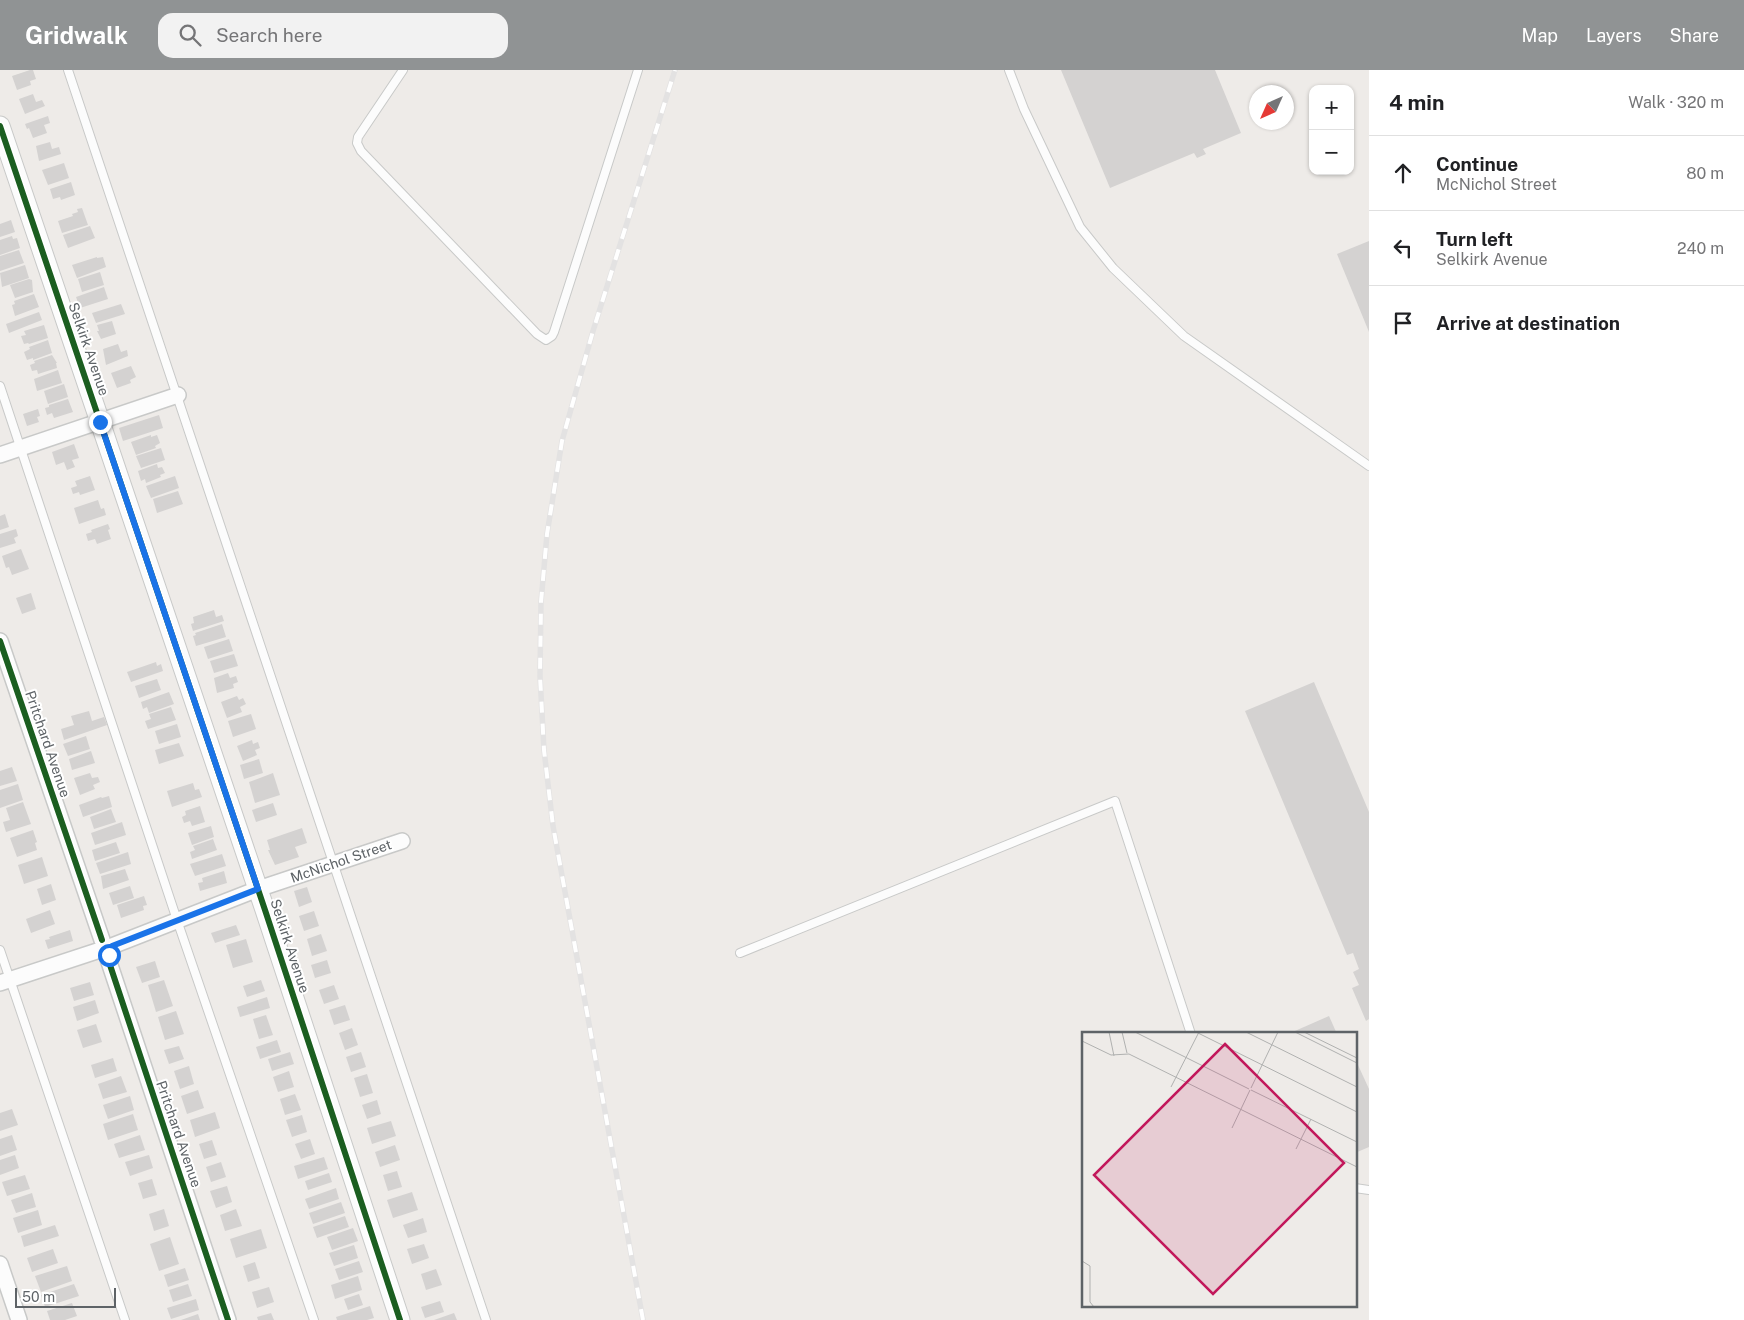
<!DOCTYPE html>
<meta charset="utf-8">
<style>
:root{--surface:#fff;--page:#f2f2f2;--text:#202124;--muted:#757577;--line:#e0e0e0;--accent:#909394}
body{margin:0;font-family:"Public Sans",sans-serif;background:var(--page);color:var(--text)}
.controls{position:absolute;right:15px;top:15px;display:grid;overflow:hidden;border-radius:10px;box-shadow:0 1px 4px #0004}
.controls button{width:45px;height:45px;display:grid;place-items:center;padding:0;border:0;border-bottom:1px solid var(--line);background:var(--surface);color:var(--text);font:25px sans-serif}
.compass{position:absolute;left:1249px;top:15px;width:45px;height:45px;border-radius:50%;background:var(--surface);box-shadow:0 1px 4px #0004;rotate:225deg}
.scale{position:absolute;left:15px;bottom:12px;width:101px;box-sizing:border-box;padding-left:5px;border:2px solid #5e6367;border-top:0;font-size:14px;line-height:18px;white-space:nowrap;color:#5e6367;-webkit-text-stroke:4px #fff;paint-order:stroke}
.stop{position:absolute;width:15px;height:15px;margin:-11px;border:4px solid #1a73e8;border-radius:50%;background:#fff}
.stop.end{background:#1a73e8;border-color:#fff;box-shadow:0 1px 5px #0008}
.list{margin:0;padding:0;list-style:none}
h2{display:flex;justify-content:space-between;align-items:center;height:65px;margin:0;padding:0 20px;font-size:21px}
h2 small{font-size:16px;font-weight:400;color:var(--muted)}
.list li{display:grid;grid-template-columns:32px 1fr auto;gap:15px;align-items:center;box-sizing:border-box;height:75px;padding:0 20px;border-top:1px solid var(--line)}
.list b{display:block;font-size:19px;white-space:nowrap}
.list p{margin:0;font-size:16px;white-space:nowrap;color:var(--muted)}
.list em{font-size:16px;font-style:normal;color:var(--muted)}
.icon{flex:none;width:28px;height:28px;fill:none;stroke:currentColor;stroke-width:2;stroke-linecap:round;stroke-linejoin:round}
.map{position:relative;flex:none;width:1369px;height:1250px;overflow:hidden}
header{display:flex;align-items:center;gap:30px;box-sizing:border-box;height:70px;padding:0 25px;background:var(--accent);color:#fff}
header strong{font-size:24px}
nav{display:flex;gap:28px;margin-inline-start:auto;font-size:18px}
.search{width:350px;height:45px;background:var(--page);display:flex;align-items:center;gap:12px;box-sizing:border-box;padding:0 18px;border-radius:15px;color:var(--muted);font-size:19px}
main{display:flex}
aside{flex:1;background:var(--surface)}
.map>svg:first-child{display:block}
.building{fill:#d4d2d1}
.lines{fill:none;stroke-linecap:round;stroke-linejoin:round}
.service-casing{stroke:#c8c9c8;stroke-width:10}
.minor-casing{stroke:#c8c9c8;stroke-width:18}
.tertiary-casing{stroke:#c8c9c8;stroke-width:21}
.service{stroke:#fcfcfc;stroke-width:8}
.minor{stroke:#fcfcfc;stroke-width:15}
.tertiary{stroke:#fcfcfc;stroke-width:19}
.rail-casing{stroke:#e3e2e2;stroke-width:5.5}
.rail{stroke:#fff;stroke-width:4;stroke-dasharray:11;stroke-linecap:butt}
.cycleway-casing{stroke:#fff;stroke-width:9}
.cycleway{stroke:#1b5e20;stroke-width:6}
.route{stroke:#1a73e8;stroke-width:6}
.labels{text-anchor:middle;stroke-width:4;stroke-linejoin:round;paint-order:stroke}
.street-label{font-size:14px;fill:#5e6367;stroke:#fff}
.inset-road{fill:none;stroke:#b0b1b0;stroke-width:1}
.view{fill:#c2185b;fill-opacity:0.15;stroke:#c2185b;stroke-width:2.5}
.inset-edge{fill:none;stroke:#5e6367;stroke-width:2.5}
</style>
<header>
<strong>Gridwalk</strong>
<div class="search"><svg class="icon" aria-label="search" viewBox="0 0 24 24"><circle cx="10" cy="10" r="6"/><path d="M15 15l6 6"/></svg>Search here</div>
<nav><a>Map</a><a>Layers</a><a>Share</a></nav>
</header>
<main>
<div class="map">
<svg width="1369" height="1250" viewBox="0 0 1369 1250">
<rect width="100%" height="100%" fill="#eeebe8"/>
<g class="building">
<path d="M 30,0 L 33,0 L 36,9 L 30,11 L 31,15 L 17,20 L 12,6 Z"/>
<path d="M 1061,0 L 1215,0 L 1241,63 L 1203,79 L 1206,84 L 1197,88 L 1194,83 L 1110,118 Z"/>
<path d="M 33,24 L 36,32 L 42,30 L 45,36 L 25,44 L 19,29 Z"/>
<path d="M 48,46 L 50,53 L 44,55 L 47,63 L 33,68 L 29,58 L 27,59 L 25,54 Z"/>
<path d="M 50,72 L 52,79 L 59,77 L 61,84 L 39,91 L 36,76 Z"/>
<path d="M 64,93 L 69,108 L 48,115 L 42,100 Z"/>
<path d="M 71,112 L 75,125 L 61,130 L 60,127 L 53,129 L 50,119 Z"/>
<path d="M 82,138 L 88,155 L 62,163 L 58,151 L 73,146 L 72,144 L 78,142 L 77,139 Z"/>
<path d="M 11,150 L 15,162 L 0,167 L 0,154 Z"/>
<path d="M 90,156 L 95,168 L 68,178 L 63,165 Z"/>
<path d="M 12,166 L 13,169 L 17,168 L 20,178 L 0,185 L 0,170 Z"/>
<path d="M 1369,171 L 1369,262 L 1337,184 Z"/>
<path d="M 19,180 L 24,193 L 0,201 L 0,186 Z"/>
<path d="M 97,187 L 97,188 L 103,187 L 106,197 L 77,208 L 72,195 Z"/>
<path d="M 25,195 L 29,208 L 2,217 L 0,203 Z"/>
<path d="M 100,202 L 104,215 L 82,222 L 78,209 Z"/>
<path d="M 29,209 L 32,210 L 33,222 L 15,228 L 10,215 Z"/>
<path d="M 104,217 L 108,229 L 80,238 L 76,227 Z"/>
<path d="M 34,224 L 39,237 L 15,246 L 12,235 L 15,234 L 14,231 Z"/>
<path d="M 121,234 L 125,244 L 96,253 L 92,243 Z"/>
<path d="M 39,242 L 42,250 L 9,263 L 6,254 Z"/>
<path d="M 112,251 L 116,264 L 101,269 L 97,261 L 99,261 L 97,255 Z"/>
<path d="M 44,255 L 48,268 L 29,274 L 28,273 L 24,274 L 21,266 L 26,265 L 24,261 Z"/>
<path d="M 48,270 L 52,283 L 33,290 L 33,288 L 27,290 L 24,282 L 30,279 L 29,277 Z"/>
<path d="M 118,274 L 121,282 L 127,280 L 128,286 L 106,295 L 103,279 Z"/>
<path d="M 52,285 L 57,293 L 56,293 L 57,298 L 38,304 L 37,300 L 32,301 L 30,295 L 35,293 L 34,291 Z"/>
<path d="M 131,296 L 136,307 L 130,310 L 131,313 L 117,318 L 111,303 Z"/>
<path d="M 58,300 L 62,313 L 37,321 L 34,309 Z"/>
<path d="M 64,314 L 68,327 L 48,334 L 44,321 Z"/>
<path d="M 68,329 L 73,342 L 54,348 L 52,343 L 47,345 L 45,338 L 49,337 L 49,335 Z"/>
<path d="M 38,339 L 40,346 L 37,347 L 39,352 L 27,356 L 23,344 Z"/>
<path d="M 159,345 L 163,358 L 123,371 L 119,358 Z"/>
<path d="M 151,365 L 151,367 L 157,365 L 160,373 L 155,376 L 156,378 L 136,385 L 131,372 Z"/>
<path d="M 74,374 L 79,388 L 72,390 L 75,397 L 67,400 L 64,392 L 56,395 L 52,382 Z"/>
<path d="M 161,378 L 165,390 L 141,398 L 136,386 Z"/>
<path d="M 157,394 L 158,398 L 162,397 L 165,403 L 160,405 L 161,407 L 146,413 L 145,409 L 141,411 L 138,401 Z"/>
<path d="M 90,406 L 95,420 L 80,425 L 79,422 L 73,424 L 71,418 L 77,416 L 75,411 Z"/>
<path d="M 175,406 L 179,418 L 151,428 L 146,416 Z"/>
<path d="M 178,421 L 183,434 L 157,443 L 153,429 Z"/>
<path d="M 98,430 L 101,439 L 104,438 L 106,445 L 79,454 L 74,438 Z"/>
<path d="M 5,444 L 9,457 L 0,460 L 0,446 Z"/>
<path d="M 108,454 L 110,459 L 108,460 L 111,469 L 97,474 L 95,469 L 88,471 L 86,464 L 92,462 L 91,460 Z"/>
<path d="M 16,459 L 18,466 L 14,468 L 16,473 L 0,478 L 0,464 Z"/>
<path d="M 21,479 L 29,499 L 12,505 L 9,497 L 6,498 L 2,486 Z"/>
<path d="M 31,523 L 36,539 L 22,544 L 16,528 Z"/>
<path d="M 214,540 L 216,547 L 222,545 L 224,551 L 193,561 L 191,554 L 194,553 L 193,547 Z"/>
<path d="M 222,554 L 226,567 L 196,576 L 193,566 L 196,565 L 195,563 Z"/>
<path d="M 229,569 L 233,581 L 208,589 L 204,577 Z"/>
<path d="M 234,584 L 238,596 L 214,603 L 210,591 Z"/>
<path d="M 156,592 L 157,596 L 161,594 L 163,601 L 131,612 L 127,602 Z"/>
<path d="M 228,603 L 230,608 L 236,606 L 238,612 L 233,614 L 234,618 L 217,623 L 214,608 Z"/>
<path d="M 157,609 L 161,620 L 139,628 L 135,616 Z"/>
<path d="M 1314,612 L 1369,742 L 1369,949 L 1366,951 L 1352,918 L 1359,915 L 1353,902 L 1359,899 L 1353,883 L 1347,885 L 1245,641 Z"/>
<path d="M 169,622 L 174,634 L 149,643 L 147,637 L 143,639 L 141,632 Z"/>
<path d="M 237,626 L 239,630 L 243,628 L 246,634 L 240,637 L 242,642 L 227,648 L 221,632 Z"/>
<path d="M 171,637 L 176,650 L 148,659 L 145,651 L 151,649 L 149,644 Z"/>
<path d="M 89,641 L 92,651 L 104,647 L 107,655 L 64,670 L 61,659 L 74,655 L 71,646 Z"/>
<path d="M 251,644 L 256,659 L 233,667 L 228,651 Z"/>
<path d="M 177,654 L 181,667 L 159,674 L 155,661 Z"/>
<path d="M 86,666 L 90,679 L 68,686 L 63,674 Z"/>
<path d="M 252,670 L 253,674 L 258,672 L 260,678 L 255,680 L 257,685 L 243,691 L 237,676 Z"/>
<path d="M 179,673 L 184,686 L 159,694 L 155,680 Z"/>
<path d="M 91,681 L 95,693 L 72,700 L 69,689 Z"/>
<path d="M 259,689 L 263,703 L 244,709 L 240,695 Z"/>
<path d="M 12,697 L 17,711 L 0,716 L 0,701 Z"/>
<path d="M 90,703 L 92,708 L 98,707 L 100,712 L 93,715 L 95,719 L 80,725 L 74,708 Z"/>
<path d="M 273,703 L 280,725 L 255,733 L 249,712 Z"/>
<path d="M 193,713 L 195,720 L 199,719 L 202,727 L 172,737 L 167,721 Z"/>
<path d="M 18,714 L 23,730 L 0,738 L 0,720 Z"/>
<path d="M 109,726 L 112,737 L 83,747 L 79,735 L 101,727 L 102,728 Z"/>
<path d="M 23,732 L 31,754 L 6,762 L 3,752 L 10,750 L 6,738 Z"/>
<path d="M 273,733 L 277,745 L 256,752 L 252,740 Z"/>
<path d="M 200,736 L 205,752 L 192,756 L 190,751 L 184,753 L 182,747 L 186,745 L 185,741 Z"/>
<path d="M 111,739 L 116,752 L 94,759 L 90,747 Z"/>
<path d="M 122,752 L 126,765 L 95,775 L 91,763 Z"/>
<path d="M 211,756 L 214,767 L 192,775 L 188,763 Z"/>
<path d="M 302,758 L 307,773 L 295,777 L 299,787 L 275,795 L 268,780 L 270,780 L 267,770 Z"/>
<path d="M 33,760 L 37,772 L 35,773 L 37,780 L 17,787 L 10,768 Z"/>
<path d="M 213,769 L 217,780 L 192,789 L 190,782 L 195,780 L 193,776 Z"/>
<path d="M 116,772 L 120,783 L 95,791 L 92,780 Z"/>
<path d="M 128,782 L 131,794 L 100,804 L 96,793 Z"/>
<path d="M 222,784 L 226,796 L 195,806 L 190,794 Z"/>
<path d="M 42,787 L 48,806 L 24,814 L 18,795 Z"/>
<path d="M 125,799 L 129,810 L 103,819 L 101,806 Z"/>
<path d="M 224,801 L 227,813 L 200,821 L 198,813 L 203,812 L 202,808 Z"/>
<path d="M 51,814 L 56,830 L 42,835 L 37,819 Z"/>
<path d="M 130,816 L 134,828 L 113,835 L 109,823 Z"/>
<path d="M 307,817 L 312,832 L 299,837 L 294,821 Z"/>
<path d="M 144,826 L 147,835 L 143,836 L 144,840 L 121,848 L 117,835 Z"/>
<path d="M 50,840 L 55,854 L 31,863 L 26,849 Z"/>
<path d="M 314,841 L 319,856 L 304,861 L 299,846 Z"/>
<path d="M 236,855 L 240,865 L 215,873 L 211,863 Z"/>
<path d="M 70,860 L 73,871 L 48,879 L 45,870 L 50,869 L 49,867 Z"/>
<path d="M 321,864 L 327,881 L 312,886 L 307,869 Z"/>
<path d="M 246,869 L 253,892 L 233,898 L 226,875 Z"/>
<path d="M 327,890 L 331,903 L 315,908 L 311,895 Z"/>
<path d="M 155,891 L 160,907 L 142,913 L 136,897 Z"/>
<path d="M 164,910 L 173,936 L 156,942 L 148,915 Z"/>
<path d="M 261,910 L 265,921 L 247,927 L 243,916 Z"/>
<path d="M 90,912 L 94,925 L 74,931 L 70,918 Z"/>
<path d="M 334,915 L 339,929 L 324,934 L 319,920 Z"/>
<path d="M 267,927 L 270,938 L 240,947 L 237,937 Z"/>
<path d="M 95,930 L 99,943 L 77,951 L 73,937 Z"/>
<path d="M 345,935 L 350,950 L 334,955 L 329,940 Z"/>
<path d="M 176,941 L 184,964 L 165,970 L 158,947 Z"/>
<path d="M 266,945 L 273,965 L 259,969 L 253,949 Z"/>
<path d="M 1329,946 L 1337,964 L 1288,964 Z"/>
<path d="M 96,954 L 102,972 L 83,978 L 77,960 Z"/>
<path d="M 352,958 L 358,975 L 345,980 L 339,963 Z"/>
<path d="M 277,970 L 281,982 L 260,989 L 256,977 Z"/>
<path d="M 179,976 L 184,989 L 169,994 L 164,980 Z"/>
<path d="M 290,982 L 294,994 L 272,1001 L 268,989 Z"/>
<path d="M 361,982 L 366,997 L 351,1002 L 346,987 Z"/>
<path d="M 113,988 L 117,1001 L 95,1008 L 91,995 Z"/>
<path d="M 1358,995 L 1369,1019 L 1369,1077 L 1355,1083 L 1355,996 Z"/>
<path d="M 189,996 L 194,1014 L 180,1019 L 174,1001 Z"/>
<path d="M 289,1001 L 294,1017 L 278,1022 L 273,1007 Z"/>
<path d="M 367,1004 L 373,1023 L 360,1027 L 354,1008 Z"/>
<path d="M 121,1006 L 127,1022 L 103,1029 L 98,1014 Z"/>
<path d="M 198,1020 L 204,1038 L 187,1044 L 181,1026 Z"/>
<path d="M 295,1024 L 301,1040 L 285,1045 L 280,1029 Z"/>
<path d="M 130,1026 L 134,1040 L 108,1049 L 103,1035 Z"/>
<path d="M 377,1030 L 381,1044 L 367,1049 L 362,1035 Z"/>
<path d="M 12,1039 L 18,1055 L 0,1061 L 0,1043 Z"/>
<path d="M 215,1042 L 220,1058 L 195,1067 L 190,1050 Z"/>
<path d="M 133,1044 L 138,1060 L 108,1070 L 103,1054 Z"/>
<path d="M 302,1045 L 307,1062 L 292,1067 L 286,1050 Z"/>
<path d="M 391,1051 L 396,1066 L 372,1074 L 367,1058 Z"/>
<path d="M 12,1065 L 17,1080 L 0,1086 L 0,1069 Z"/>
<path d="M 140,1065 L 145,1080 L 119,1088 L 114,1074 Z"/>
<path d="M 310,1069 L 315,1084 L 301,1089 L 295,1074 Z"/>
<path d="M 212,1070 L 217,1085 L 204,1089 L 199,1074 Z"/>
<path d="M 395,1075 L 400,1090 L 380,1097 L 375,1082 Z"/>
<path d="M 15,1085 L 19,1098 L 0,1105 L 0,1090 Z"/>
<path d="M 149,1085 L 153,1098 L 130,1106 L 125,1092 Z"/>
<path d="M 324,1087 L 328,1099 L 298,1109 L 294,1096 Z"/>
<path d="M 221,1092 L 226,1107 L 211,1112 L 206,1097 Z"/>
<path d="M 397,1101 L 402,1117 L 388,1121 L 383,1105 Z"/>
<path d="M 329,1103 L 332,1112 L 308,1120 L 305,1111 Z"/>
<path d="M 25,1105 L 30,1119 L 7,1126 L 2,1112 Z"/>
<path d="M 152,1109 L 157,1125 L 143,1129 L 138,1113 Z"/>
<path d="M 227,1116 L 232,1132 L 216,1138 L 210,1121 Z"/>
<path d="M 336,1118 L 339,1129 L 309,1139 L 305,1129 Z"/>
<path d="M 412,1122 L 418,1140 L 393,1148 L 387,1130 Z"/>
<path d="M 32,1123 L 36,1137 L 16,1143 L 11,1130 Z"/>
<path d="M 341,1132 L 345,1143 L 313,1154 L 309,1143 Z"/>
<path d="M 164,1139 L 169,1156 L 154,1161 L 149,1144 Z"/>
<path d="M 236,1139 L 242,1156 L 225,1161 L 220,1145 Z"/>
<path d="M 38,1140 L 42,1155 L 18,1163 L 13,1148 Z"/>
<path d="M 345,1146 L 349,1157 L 317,1168 L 313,1157 Z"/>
<path d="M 423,1148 L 427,1162 L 408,1168 L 403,1155 Z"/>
<path d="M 55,1155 L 59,1166 L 24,1177 L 21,1166 Z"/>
<path d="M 353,1158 L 358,1171 L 332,1180 L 327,1167 Z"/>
<path d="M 261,1159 L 267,1178 L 236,1188 L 230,1169 Z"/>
<path d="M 170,1167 L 179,1194 L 159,1201 L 150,1174 Z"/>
<path d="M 424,1174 L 429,1188 L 412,1194 L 407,1179 Z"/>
<path d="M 354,1175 L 358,1188 L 334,1196 L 329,1183 Z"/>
<path d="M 53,1179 L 58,1193 L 32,1202 L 27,1188 Z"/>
<path d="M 359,1191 L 363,1202 L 339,1210 L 335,1199 Z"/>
<path d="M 255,1192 L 260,1208 L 248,1212 L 243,1196 Z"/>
<path d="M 67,1196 L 72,1211 L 41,1222 L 35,1206 Z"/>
<path d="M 185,1198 L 189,1210 L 168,1217 L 164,1205 Z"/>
<path d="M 436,1199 L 442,1215 L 426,1220 L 421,1204 Z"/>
<path d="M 358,1206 L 362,1220 L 335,1229 L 331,1215 Z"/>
<path d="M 74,1214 L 79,1226 L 45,1237 L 41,1225 Z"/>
<path d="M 188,1214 L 192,1226 L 173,1232 L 169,1220 Z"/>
<path d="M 269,1217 L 274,1232 L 257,1238 L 252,1222 Z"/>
<path d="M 359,1224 L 363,1235 L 348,1240 L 344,1229 Z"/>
<path d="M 196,1229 L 199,1240 L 171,1249 L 167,1238 Z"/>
<path d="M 440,1231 L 444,1242 L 425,1248 L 421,1237 Z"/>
<path d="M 72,1233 L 77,1246 L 65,1250 L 50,1250 L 47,1241 Z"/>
<path d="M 370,1236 L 374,1248 L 367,1250 L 337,1250 L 336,1247 Z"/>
<path d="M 271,1243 L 274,1250 L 258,1250 L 257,1247 Z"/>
<path d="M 454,1243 L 457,1250 L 434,1250 Z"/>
<path d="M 198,1244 L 200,1250 L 181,1250 Z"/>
</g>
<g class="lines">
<defs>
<g id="service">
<path d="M 68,0 L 486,1250"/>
<path d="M 403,0 L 358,67 L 357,73 L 361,81 L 537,264 L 546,270 L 552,266 L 554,262 L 638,0"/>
<path d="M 1009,0 L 1024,39 L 1080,157 L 1113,198 L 1184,266 L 1369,396"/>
<path d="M 0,316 L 177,850 L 314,1250"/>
<path d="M 0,880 L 125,1250"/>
<path d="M 740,883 L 1115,731 L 1191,964"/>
<path d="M 1355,1118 L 1369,1120"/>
</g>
<g id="minor">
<path d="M 0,385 L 178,325"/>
<path d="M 0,571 L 102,870"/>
<path d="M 112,876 L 258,819 L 402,771"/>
<path d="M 107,886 L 228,1250"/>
<path d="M 0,913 L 97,881"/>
<path d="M 0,1194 L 19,1250"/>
</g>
<path id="tertiary" d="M 0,56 L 265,840 L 400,1250"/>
</defs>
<use href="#service" class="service-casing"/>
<use href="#minor" class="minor-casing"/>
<use href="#tertiary" class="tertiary-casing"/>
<use href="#service" class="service"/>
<use href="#minor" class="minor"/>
<use href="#tertiary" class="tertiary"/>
<defs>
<path id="rail" d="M 643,1250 L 553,756 L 544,680 L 540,606 L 541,532 L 547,464 L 562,371 L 593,261 L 675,0"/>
</defs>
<use href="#rail" class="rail-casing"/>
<use href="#rail" class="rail"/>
<defs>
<g id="cycleway">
<path d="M 0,56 L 265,840 L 400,1250"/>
<path d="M 0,571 L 102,870"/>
<path d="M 107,886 L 228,1250"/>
</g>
</defs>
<use href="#cycleway" class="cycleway-casing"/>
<use href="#cycleway" class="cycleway"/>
</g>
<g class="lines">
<path class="route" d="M 100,352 L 258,819 L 112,876 L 109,885"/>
</g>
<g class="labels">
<g class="street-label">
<text transform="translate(89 279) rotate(71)" y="5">Selkirk Avenue</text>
<text transform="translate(48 674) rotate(71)" y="5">Pritchard Avenue</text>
<text transform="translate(341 791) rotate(-19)" y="5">McNichol Street</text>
<text transform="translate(290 876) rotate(72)" y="5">Selkirk Avenue</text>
<text transform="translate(179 1064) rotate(71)" y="5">Pritchard Avenue</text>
</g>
</g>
<g transform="translate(1082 962)">
<rect width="275" height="275" fill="#eeebe8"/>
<path class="inset-road" d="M 27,0 L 32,24M 40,0 L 45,21M 53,0 L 167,57M 114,0 L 275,80M 164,0 L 275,55M 213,0 L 275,31M 222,0 L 275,26M 0,9 L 29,23 L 47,22 L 275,135M 89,55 L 117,0M 169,56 L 196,0M 169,58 L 275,110M 150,96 L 168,58M 214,117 L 229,87M 0,229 L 8,234 L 8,270 L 12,275"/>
<path class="view" d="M 143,12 L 262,131 L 131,262 L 12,143 Z"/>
<rect width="275" height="275" class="inset-edge"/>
</g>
</svg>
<div class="controls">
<button>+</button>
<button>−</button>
</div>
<svg class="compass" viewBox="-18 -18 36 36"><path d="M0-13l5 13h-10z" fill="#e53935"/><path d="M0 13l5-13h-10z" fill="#757577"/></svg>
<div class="scale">50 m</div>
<div class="stop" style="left:109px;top:885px"></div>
<div class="stop end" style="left:100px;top:352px"></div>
</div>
<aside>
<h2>4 min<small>Walk · 320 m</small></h2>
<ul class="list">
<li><svg class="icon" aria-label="ahead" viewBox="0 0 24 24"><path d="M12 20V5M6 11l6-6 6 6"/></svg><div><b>Continue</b><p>McNichol Street</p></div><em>80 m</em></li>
<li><svg class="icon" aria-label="left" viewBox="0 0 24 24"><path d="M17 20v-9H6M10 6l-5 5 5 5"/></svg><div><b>Turn left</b><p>Selkirk Avenue</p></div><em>240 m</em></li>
<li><svg class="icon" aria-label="arrive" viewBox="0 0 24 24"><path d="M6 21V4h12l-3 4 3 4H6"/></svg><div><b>Arrive at destination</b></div></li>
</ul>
</aside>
</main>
